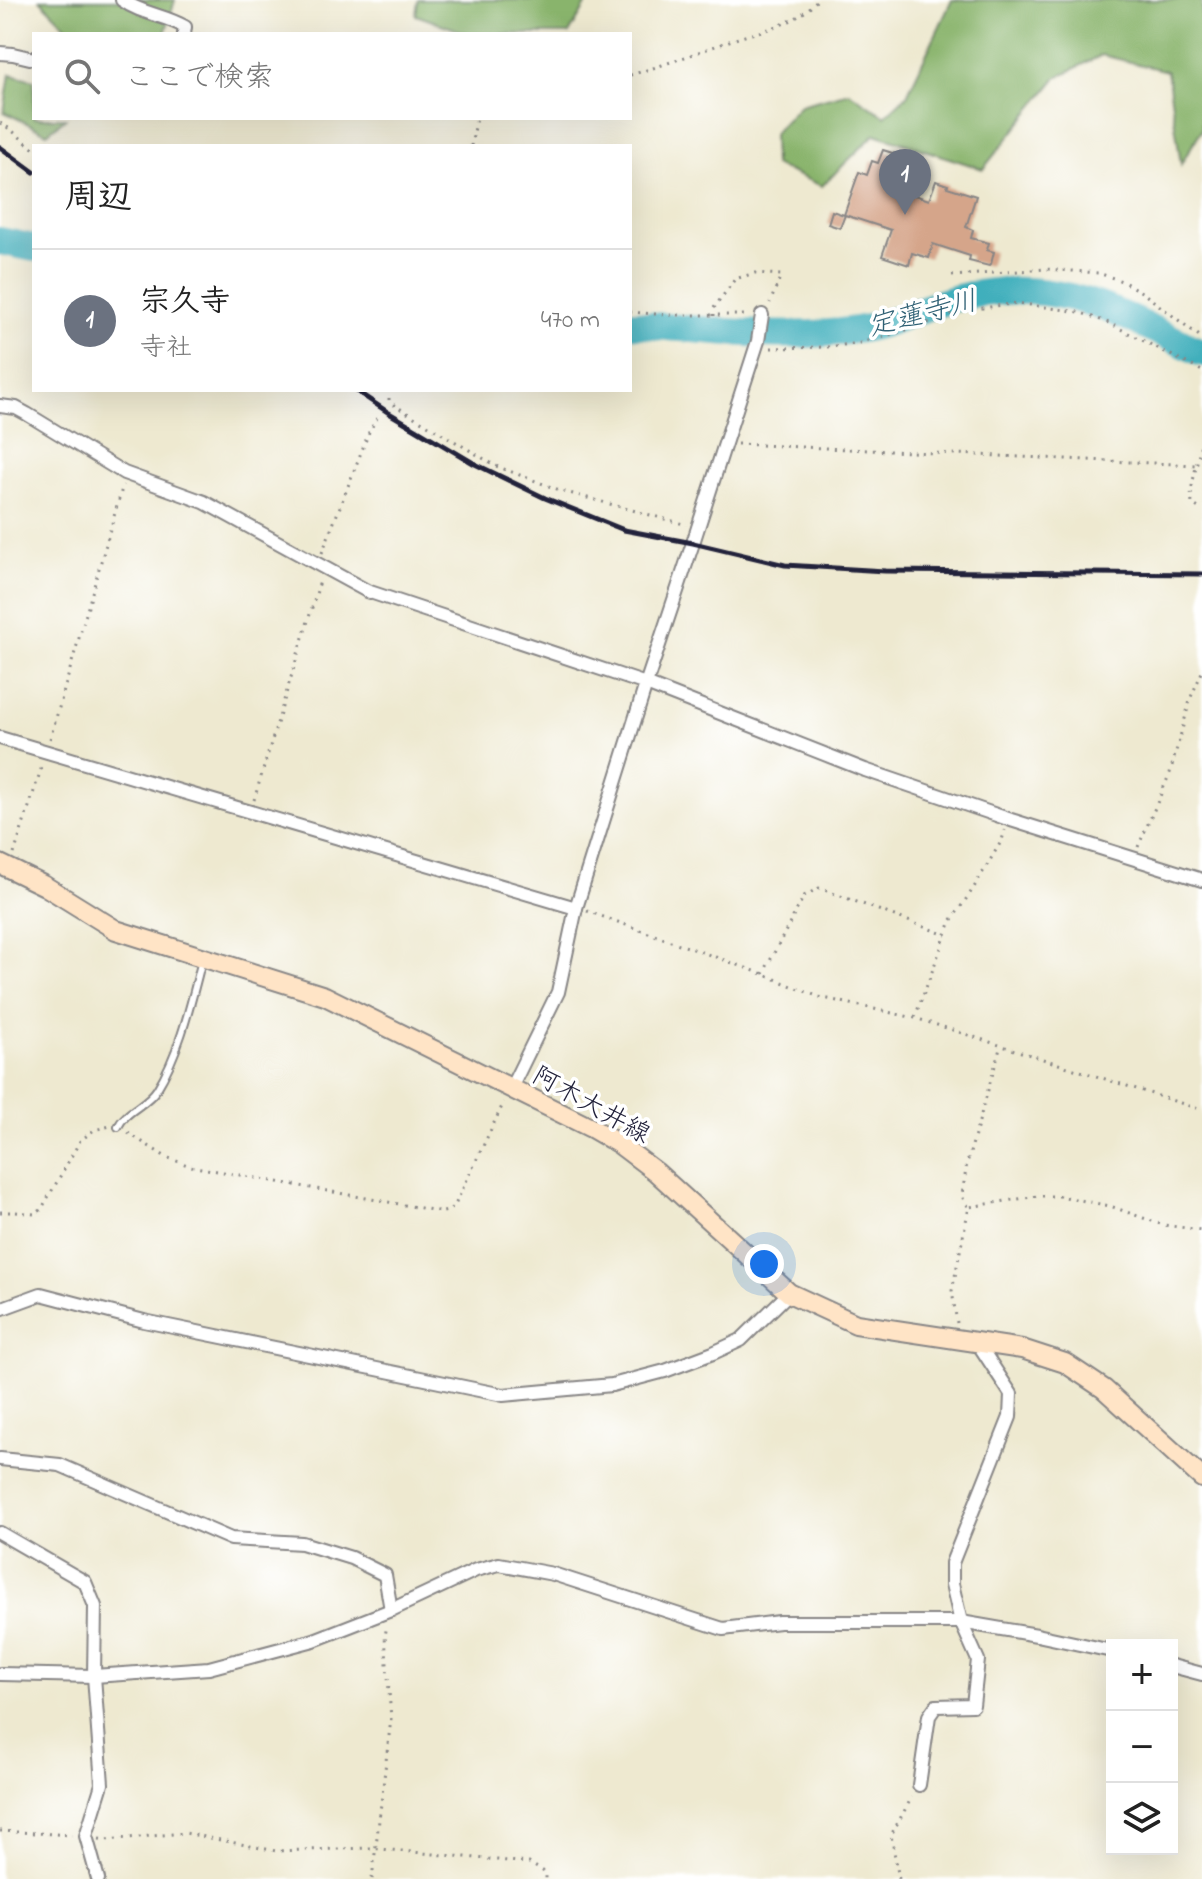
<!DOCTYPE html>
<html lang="ja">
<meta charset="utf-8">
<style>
:root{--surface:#fff;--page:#f2f2f2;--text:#222;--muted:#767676;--line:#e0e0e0;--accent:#2563eb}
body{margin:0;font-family:"Indie Flower","Klee One",sans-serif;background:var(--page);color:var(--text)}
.controls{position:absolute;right:24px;bottom:24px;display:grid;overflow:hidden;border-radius:0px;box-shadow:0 8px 32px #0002}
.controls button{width:72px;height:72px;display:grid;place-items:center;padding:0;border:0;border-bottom:2px solid var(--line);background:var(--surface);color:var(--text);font:40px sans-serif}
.you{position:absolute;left:764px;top:1264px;width:28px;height:28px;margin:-20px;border:6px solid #fff;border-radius:50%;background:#1a73e8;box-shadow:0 0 0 12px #1a73e833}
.badge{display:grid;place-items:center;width:52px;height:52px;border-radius:50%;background:var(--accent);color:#fff;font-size:26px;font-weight:700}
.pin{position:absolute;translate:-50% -66px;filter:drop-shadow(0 2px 4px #0008)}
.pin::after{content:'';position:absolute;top:42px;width:28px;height:24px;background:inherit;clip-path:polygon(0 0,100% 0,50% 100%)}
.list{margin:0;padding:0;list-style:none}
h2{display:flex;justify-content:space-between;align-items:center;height:104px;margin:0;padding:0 32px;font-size:34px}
h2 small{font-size:26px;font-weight:400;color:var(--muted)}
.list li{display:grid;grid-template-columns:52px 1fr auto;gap:24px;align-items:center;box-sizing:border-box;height:144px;padding:0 32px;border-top:2px solid var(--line)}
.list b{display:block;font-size:30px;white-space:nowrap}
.list p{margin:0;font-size:26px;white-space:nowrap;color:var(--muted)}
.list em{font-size:26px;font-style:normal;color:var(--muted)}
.icon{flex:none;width:44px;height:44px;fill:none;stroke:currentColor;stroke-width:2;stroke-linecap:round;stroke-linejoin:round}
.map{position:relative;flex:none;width:1202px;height:1879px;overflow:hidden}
.search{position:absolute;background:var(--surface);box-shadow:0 8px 32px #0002;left:32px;top:32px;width:600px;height:88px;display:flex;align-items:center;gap:20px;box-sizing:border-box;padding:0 28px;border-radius:0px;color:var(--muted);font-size:30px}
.panel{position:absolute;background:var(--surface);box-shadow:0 8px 32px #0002;left:32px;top:144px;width:600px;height:248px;border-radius:0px}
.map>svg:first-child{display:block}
.forest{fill:#89b46c;stroke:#566b54;stroke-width:2}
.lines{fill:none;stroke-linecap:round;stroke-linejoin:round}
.river{stroke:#40afbc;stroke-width:28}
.building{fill:#d5a58a}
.service-casing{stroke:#888686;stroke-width:10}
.minor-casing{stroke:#888686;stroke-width:16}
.secondary-casing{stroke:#888686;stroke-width:22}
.path{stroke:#888686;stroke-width:3;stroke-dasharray:2 6;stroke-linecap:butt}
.service{stroke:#fff;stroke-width:6}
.minor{stroke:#fff;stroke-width:12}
.secondary{stroke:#ffe4c6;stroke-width:18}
.rail{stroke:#22223b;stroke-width:5}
.labels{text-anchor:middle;stroke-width:7;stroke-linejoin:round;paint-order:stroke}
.street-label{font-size:26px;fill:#22223b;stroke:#fff}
.water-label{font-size:28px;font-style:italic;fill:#306175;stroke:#fff}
</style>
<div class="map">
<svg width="1202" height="1879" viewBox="0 0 1202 1879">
<rect width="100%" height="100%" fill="#fff"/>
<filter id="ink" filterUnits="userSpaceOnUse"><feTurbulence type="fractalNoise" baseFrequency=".0125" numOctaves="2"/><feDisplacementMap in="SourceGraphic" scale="16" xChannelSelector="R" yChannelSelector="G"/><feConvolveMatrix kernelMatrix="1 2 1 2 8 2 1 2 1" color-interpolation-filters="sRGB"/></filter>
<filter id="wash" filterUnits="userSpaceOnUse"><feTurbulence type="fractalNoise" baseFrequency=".006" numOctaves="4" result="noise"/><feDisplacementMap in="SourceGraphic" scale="32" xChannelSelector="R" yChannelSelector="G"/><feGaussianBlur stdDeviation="1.8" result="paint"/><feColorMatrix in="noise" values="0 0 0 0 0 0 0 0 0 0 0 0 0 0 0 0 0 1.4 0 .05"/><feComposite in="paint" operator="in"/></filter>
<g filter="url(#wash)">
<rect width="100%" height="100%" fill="#eee9d0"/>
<g class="forest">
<path d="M 40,0 L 175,0 L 165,34 L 74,34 Z"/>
<path d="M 418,0 L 589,0 L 569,34 L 469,34 L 416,15 Z"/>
<path d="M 952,0 L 1202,0 L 1202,129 L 1181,164 L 1167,71 L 1102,55 L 1057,77 L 983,169 L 875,134 L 822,186 L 774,165 L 773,134 L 800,105 L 849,92 L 885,116 L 907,95 Z"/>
<path d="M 10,74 L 34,80 L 34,118 L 66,118 L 47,133 L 4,112 Z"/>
</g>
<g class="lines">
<g class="river">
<path d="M 0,241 L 34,248"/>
<path d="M 630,324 C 704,329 781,341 855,330 C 892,325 919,308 953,299 C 1054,273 1115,311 1202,353"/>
</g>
</g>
<g id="blocks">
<path class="building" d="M 883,150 L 902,156 L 892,184 L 901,187 L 899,190 L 929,200 L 936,181 L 948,185 L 947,187 L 976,196 L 966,227 L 973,230 L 971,238 L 989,243 L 987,250 L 994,252 L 991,264 L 989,266 L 969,261 L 970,256 L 933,244 L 929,258 L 912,253 L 909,265 L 882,256 L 891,230 L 845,215 L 840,228 L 828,224 L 832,211 L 844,215 L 859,172 L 867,175 L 872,161 L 878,163 Z"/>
</g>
</g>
<g filter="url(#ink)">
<use href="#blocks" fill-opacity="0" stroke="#888686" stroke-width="2"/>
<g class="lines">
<defs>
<path id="service" d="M 118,1127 C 125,1111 147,1105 157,1089 C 180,1052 191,1002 202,960"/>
<g id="minor">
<path d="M 122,0 C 141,14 165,15 185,27 L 184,34"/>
<path d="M 0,53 L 13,54 L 34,59"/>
<path d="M 0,406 L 16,408 L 27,414 L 124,473 L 204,502 L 367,591 L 646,684 L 865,770 L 1011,820 L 1202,880"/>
<path d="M 0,738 L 576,908"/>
<path d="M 511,1088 L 558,992 L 576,908 L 646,684 L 693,543 L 758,341 L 762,315"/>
<path d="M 0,1309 L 41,1294 L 144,1321 L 503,1395 L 612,1385 L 665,1371 L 713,1353 L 741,1340 L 789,1293"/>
<path d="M 0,1459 L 60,1465 L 231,1539 L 302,1543 L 351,1558 L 385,1575 L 391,1610"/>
<path d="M 0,1533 L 85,1582 L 95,1606 L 94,1676 L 102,1784 L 86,1836 L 98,1879"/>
<path d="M 1172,1666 L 1202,1674"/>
<path d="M 0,1674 L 94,1676 L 209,1668 L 314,1640 L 391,1610 L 476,1570 L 499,1564 L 553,1574 L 723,1629 L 779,1622 L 961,1622 L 1037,1635 L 1112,1651"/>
<path d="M 919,1785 L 929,1716 L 936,1706 L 973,1705 L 978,1660 L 961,1622 L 952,1584 L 952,1563 L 1010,1417 L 1011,1394 L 977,1342"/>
</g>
<path id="secondary" d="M 0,864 L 45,886 L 116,930 L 325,996 L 593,1129 L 619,1144 L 656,1172 L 789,1293 L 856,1324 L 1022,1349 L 1065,1363 L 1104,1389 L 1202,1478"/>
</defs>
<use href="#service" class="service-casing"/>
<use href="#minor" class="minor-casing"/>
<use href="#secondary" class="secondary-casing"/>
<g class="path">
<path d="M 630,75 C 665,65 698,52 732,40 C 761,30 796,26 817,0"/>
<path d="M 0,123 L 10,129 L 34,149"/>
<path d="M 471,146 L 477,118"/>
<path d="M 952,276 L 1046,269 L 1098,273 L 1122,281 L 1143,293 L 1202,338"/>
<path d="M 630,312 L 668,315 L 749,315"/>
<path d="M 714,316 L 714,308 L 735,279 L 755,273 L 781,275 L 770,303"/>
<path d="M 771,348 L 827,347 L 860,343 L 917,327 L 955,312 L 1017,303 L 1079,312 L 1109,323 L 1202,371"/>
<path d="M 389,390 L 389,400 L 394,405 L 496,466 L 562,491 L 687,525"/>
<path d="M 1202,438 L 1191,491 L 1192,504 L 1202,510"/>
<path d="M 737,444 L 1196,465"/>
<path d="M 322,553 L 369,432 L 377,418"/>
<path d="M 50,739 L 123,485"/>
<path d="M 254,800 L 320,581"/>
<path d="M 1138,847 L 1170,773 L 1191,697 L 1202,672"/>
<path d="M 14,854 L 42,766"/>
<path d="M 587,911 L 763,974 L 819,997 L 915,1018 L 1202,1110"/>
<path d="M 763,974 L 804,896 L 819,888 L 946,935"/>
<path d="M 915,1017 L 951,921 L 973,889 L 1002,840 L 1005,830"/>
<path d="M 128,1133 L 166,1157 L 190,1166 L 443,1212 L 448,1211 L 455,1205 L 504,1102"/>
<path d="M 968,1206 L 964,1201 L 962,1195 L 967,1163 L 1001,1045"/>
<path d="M 0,1212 L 16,1212 L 35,1214 L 41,1210 L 80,1141 L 94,1130 L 110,1126"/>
<path d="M 957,1323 L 952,1291 L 969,1207 L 1037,1196 L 1060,1196 L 1110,1206 L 1163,1225 L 1202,1230"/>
<path d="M 0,1831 L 72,1835"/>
<path d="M 99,1839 L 105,1840 L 185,1833 L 276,1851 L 370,1848 L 529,1863 L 546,1873 L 546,1879"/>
<path d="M 372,1879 L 391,1719 L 385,1636 L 387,1625"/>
<path d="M 899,1879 L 891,1835 L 912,1797"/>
</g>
<use href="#service" class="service"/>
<use href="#minor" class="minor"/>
<use href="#secondary" class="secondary"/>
<g class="rail">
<path d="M 0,147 L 34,172"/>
<path d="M 355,390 L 389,413 L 475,464 L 545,498 L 624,530 L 693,543 L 785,565 L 885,571 L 1202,574"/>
</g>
</g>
</g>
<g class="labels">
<g class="street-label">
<text transform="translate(592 1104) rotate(29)" y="9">阿木大井線</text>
</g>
<g class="water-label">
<text transform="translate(922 312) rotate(-14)" y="10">定蓮寺川</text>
</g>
</g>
</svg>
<div class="controls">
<button>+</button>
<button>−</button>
<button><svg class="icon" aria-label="layers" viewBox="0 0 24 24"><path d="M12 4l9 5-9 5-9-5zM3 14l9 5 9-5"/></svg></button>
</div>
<div class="you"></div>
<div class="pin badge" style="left:905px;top:215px;background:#6b7280">1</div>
<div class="search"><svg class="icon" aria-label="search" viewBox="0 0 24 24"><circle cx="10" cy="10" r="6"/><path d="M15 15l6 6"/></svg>ここで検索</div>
<section class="panel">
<h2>周辺<small></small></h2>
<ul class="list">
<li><span class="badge" style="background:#6b7280">1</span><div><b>宗久寺</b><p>寺社</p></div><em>470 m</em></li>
</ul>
</section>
</div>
